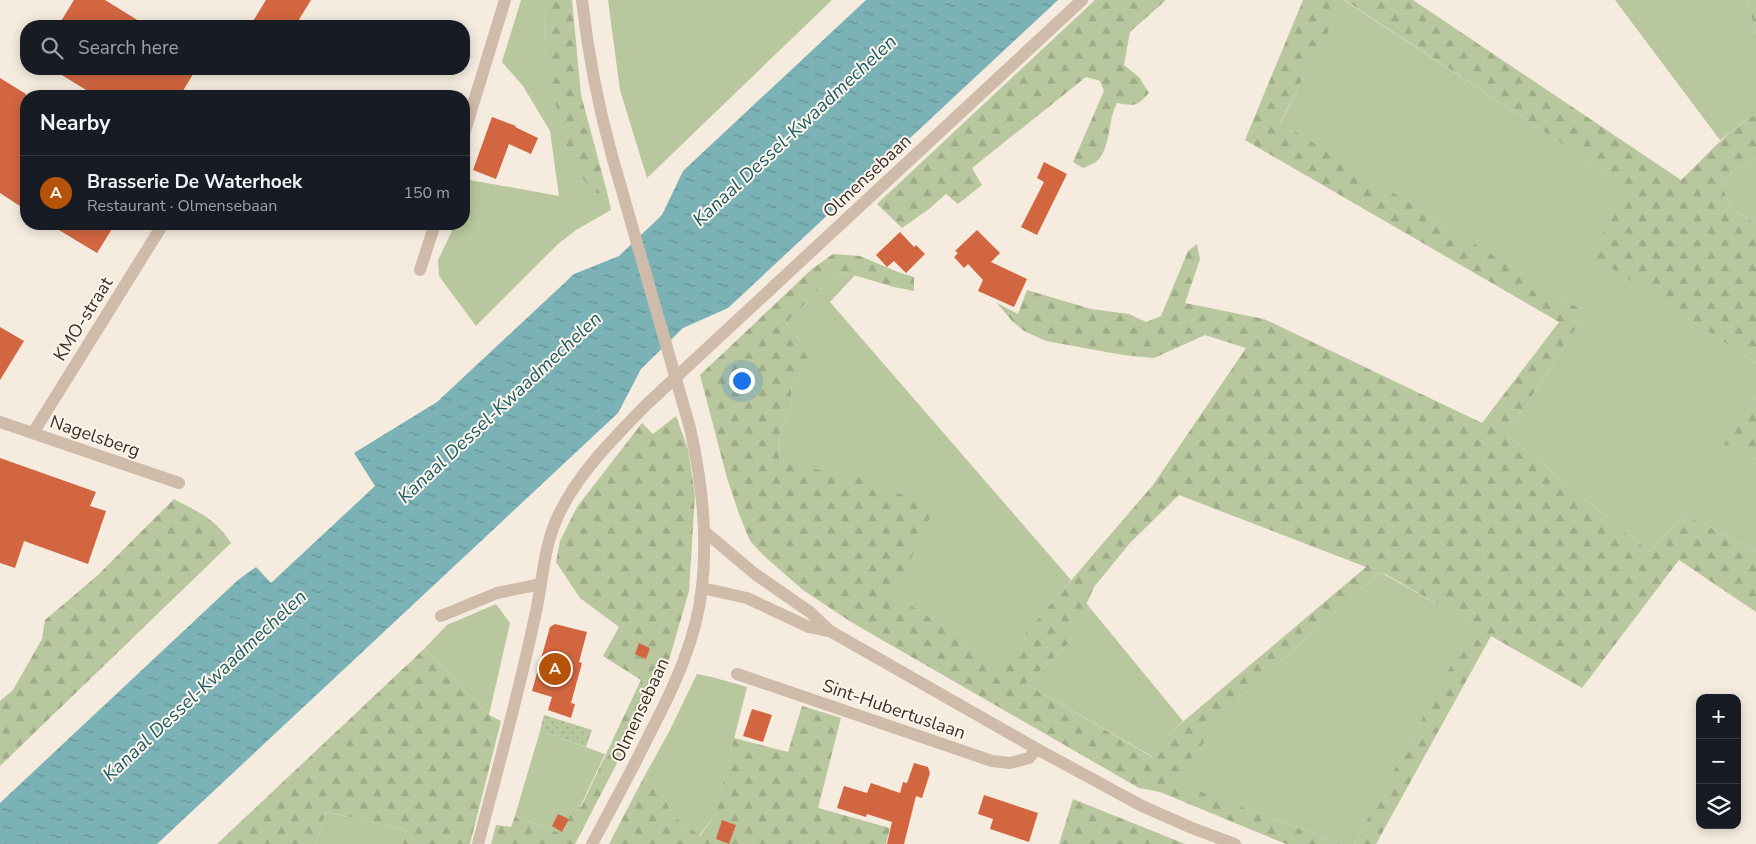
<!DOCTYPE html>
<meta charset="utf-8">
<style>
:root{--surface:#171b24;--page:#242831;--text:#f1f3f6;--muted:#9ea1a6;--line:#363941;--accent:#b45309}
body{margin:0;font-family:"Nunito Sans",sans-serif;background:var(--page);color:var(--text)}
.controls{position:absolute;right:15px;bottom:15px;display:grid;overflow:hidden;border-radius:10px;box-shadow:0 2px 12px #0003}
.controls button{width:45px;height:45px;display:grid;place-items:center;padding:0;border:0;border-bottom:1px solid var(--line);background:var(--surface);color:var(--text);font:25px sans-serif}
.you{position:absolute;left:741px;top:380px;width:18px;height:18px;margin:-12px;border:4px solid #fff;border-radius:50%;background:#1a73e8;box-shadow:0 0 0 8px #1a73e833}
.badge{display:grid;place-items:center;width:32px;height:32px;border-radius:50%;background:var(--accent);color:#fff;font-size:16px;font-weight:700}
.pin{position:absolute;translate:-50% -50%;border:2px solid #fff;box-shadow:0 1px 5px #0006}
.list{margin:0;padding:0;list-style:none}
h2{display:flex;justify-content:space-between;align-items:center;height:65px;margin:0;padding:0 20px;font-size:21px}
h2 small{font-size:16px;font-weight:400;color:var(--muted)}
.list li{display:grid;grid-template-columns:32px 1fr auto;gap:15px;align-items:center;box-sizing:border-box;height:75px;padding:0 20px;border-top:1px solid var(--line)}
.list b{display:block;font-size:19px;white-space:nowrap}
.list p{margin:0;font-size:16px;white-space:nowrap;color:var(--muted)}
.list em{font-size:16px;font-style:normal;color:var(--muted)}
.icon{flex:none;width:28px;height:28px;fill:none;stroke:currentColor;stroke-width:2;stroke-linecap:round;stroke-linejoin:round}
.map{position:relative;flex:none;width:1756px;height:844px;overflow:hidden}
.search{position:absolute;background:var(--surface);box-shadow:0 2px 12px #0003;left:20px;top:20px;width:450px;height:55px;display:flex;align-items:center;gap:12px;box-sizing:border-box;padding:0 18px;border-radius:20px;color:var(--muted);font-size:19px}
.panel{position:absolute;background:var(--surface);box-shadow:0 2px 12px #0003;left:20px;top:90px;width:450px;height:140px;border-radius:20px}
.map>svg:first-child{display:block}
.grass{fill:#b8c79d}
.forest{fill:url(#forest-firs);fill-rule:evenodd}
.park{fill:url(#park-dots)}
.water{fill:url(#water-ripples)}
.building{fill:#d26640}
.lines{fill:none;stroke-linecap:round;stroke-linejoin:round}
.minor{stroke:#cfbba9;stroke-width:12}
.tertiary{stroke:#cfbba9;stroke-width:12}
.tertiary-bridge{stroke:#cfbba9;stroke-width:12}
.labels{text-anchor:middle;stroke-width:4;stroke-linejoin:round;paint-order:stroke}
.street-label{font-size:18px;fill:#3c3029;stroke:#fcf5ec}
.water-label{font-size:19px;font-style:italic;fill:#1a5c62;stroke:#fcf5ec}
</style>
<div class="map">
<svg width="1756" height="844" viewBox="0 0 1756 844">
<defs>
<pattern id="forest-firs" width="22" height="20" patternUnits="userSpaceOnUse" patternTransform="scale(1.25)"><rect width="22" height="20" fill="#b8c79d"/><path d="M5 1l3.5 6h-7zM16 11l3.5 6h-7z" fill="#9fab87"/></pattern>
<pattern id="park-dots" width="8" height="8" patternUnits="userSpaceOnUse" patternTransform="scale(1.25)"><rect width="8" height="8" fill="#b8c79d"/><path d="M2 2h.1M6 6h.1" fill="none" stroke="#9fab87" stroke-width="1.8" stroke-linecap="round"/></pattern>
<pattern id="water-ripples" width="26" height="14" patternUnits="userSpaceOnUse" patternTransform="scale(1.25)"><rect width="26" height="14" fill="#7ab2b6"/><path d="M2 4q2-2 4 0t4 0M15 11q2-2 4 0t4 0" fill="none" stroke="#659194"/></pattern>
</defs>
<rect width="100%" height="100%" fill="#f5ebdf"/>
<g class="grass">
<path d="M 521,0 L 546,0 L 545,63 L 596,194 L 607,192 L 611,210 L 576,230 L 558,244 L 476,326 L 439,276 L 438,260 L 452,231 L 447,227 L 448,224 L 464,224 L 464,179 L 559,196 L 550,131 L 523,86 L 502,62 Z"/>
<path d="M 608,0 L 832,0 L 647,178 L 620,90 Z"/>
<path d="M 1344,0 L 1632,189 L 1591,254 L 1756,363 L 1756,398 L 1725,444 L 1756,460 L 1756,551 L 1684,514 L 1650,552 L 1507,435 L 1587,311 L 1571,304 L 1280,123 Z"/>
<path d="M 1615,0 L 1747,0 L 1756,34 L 1756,114 L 1743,122 L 1720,140 Z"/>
<path d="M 1756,159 L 1756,223 L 1731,209 L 1722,185 L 1733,171 Z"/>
<path d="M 847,273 L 855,275 L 830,302 L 1071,580 L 1001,664 L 895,595 L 933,508 L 779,462 L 780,432 L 792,404 L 791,385 L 801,377 L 806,349 L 786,323 L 830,278 Z"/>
<path d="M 1380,572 L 1474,625 L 1354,844 L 1341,844 L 1172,781 L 1239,699 Z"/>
<path d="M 1086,603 L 1183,721 L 1172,731 L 1153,757 L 1026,684 L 1069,643 Z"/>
<path d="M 496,604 L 510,623 L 489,715 L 424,649 L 447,625 Z"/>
<path d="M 697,674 L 712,677 L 747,687 L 715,815 L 699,836 L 675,817 L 662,795 L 644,777 L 669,732 Z"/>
<path d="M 540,731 L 605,754 L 580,807 L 574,805 L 562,834 L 515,816 Z"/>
<path d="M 326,812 L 407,830 L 402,844 L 316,844 Z"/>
</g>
<g class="forest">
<path d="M 546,0 L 572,0 L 581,95 L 607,192 L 597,194 L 573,169 L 545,63 Z"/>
<path d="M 1095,0 L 1166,0 L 1130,32 L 1124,65 L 1139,77 L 1149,93 C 1136,107 1135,106 1117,103 C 1108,120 1111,142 1100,158 C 1097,162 1088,166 1083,168 L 1073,162 L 1104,91 L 1100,81 L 1086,77 L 972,168 L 982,185 L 958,204 L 946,194 L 929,209 L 902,228 L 877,204 Z"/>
<path d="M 1303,0 L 1413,0 L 1681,180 C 1706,157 1726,131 1756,114 L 1756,159 L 1733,171 L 1722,185 L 1731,209 L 1756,223 L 1756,363 L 1590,254 L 1631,189 L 1345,0 L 1280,122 L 1571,304 L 1587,311 L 1507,435 L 1650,552 L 1684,514 L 1756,551 L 1756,612 L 1679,560 L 1582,688 L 1491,636 L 1376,844 L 1354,844 L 1473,625 L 1387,575 L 1380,572 L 1239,699 L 1173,781 L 1341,844 L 1286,844 L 1160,792 L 1139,788 L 851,622 L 803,590 L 763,555 L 750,541 L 739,514 L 727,478 L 700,375 L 812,269 L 833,254 L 860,256 L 898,272 L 914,277 L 914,291 L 894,287 L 847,273 L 830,278 L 786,323 L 806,349 L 810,362 L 801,377 L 791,385 L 792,404 L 780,432 L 779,462 L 861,478 L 934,508 L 895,595 L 1000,663 L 1153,485 L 1246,348 L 1205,335 L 1154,358 L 1123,355 L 1046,341 L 1024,331 L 1012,321 L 997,303 L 1018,314 L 1027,290 L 1091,309 L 1129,314 L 1146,322 L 1161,316 L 1188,251 L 1197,244 L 1200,259 L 1185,303 L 1264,319 L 1482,423 L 1559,322 L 1245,140 ZM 1179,495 L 1366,567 L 1172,731 L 1152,757 L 1026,684 L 1069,643 L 1094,587 L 1130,543 Z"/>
<path d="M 1747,0 L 1756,0 L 1756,34 Z"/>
<path d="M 1756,398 L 1756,460 L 1724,444 Z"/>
<path d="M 676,416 L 688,449 L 695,495 L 689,591 L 667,667 L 575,844 L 491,844 L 496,825 L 511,827 L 515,816 L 562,834 L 574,805 L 581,807 L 641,680 L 603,656 L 619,627 L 580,598 L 556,562 L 560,541 L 577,507 L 642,423 L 653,434 Z"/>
<path d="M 174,499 C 198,512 216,519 231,543 L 0,766 L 0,701 L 13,690 L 42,639 L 45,620 L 98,575 Z"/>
<path d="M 424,649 L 489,715 L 501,721 L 470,844 L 402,844 L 407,830 L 326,812 L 316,844 L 217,844 Z"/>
<path d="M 802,706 L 841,718 L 818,808 L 890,828 L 886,844 L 609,844 L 644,777 L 662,795 L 675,817 L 700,836 L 715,815 L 734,738 L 788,752 Z"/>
<path d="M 1073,799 L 1185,844 L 1059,844 Z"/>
</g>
<path class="park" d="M 544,715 L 592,730 L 586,747 L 540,731 Z"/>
<path class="water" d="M 866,0 L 1058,0 L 728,308 L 683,328 L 641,369 L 618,413 L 157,844 L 0,844 L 0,803 L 238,580 L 256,567 L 271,583 L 375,486 L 354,453 L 437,402 L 574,274 L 619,256 L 662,215 L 683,171 Z"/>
<g class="building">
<path d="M 74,0 L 105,0 L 147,26 L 58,26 Z"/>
<path d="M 266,0 L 311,0 L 295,26 L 250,26 Z"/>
<path d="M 52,69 L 196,69 L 180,96 L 96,96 Z"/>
<path d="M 0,78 L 26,94 L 26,210 L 0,193 Z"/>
<path d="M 492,117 L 516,126 L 515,127 L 538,138 L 531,154 L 509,144 L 496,179 L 473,170 Z"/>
<path d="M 1044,162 L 1067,174 L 1037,235 L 1021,227 L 1044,182 L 1037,178 Z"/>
<path d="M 49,224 L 115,224 L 97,253 Z"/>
<path d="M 977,230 L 1000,253 L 991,262 L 1027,279 L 1014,307 L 978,291 L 983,280 L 968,264 L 964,268 L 954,257 L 958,253 L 955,251 Z"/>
<path d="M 900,232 L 914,247 L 916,245 L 925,254 L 906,273 L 894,261 L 887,267 L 876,255 Z"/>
<path d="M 0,327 L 24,341 L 0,380 Z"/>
<path d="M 0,458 L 96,492 L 90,506 L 106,511 L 88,564 L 24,541 L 15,568 L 0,563 Z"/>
<path d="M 555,624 L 587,632 L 579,662 L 582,663 L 571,703 L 575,704 L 571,718 L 548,710 L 552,697 L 532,691 L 550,627 Z"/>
<path d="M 639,643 L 650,648 L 646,659 L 635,654 Z"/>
<path d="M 752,709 L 772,715 L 763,742 L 743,736 Z"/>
<path d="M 914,763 L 928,767 L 930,773 L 922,798 L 916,796 L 904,844 L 887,844 L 892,822 L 867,814 L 866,817 L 837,808 L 844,786 L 867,793 L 871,783 L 900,793 L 903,782 L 907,783 Z"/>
<path d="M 984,795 L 1038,813 L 1029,842 L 990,829 L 993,819 L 978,814 Z"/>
<path d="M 558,814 L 569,819 L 562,832 L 552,826 Z"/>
<path d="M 722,820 L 736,825 L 729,844 L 716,839 Z"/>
</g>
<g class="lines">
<g class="minor">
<path d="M 464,134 L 505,0"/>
<path d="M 420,270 L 435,224"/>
<path d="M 0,422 L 179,483"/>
<path d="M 33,433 L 163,224"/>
<path d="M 441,616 L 497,593 L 541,584"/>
<path d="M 737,674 L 992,761 L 1010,763 L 1029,758 L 1037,749"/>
<path d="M 478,844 C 498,768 519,693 535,616 C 543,582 543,546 559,514 C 579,472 614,438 646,405 L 1082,0"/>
</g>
<g class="tertiary">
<path d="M 582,0 C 588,53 598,105 612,156"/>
<path d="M 704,531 L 755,574 L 810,612 L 830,631 L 1037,749 L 1142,806 L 1192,828 L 1235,844"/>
<path d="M 702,588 L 747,598 L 809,627 L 830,631"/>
<path d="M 592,844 C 612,807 632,770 650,733 C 674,687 697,638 702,587 C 708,533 702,481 690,428"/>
</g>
<path class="tertiary-bridge" d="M 612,156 L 690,428"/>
</g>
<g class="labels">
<g class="street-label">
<text transform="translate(867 176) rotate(-43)" y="6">Olmensebaan</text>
<text transform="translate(83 319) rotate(-58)" y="6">KMO-straat</text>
<text transform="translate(95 436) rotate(19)" y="6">Nagelsberg</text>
<text transform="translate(894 709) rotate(19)" y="6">Sint-Hubertuslaan</text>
<text transform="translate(640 710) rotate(-65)" y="6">Olmensebaan</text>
</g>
<g class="water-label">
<text transform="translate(794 130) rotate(-43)" y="7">Kanaal Dessel-Kwaadmechelen</text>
<text transform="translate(499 407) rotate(-43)" y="7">Kanaal Dessel-Kwaadmechelen</text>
<text transform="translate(204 685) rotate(-43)" y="7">Kanaal Dessel-Kwaadmechelen</text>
</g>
</g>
</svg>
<div class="controls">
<button>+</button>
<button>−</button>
<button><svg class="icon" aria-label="layers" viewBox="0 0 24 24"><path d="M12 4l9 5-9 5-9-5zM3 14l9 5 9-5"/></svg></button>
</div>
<div class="you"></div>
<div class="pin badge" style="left:555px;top:669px">A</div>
<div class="search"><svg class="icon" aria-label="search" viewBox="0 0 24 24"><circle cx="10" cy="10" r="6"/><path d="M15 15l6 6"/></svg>Search here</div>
<section class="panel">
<h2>Nearby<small></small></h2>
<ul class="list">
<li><span class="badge">A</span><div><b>Brasserie De Waterhoek</b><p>Restaurant · Olmensebaan</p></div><em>150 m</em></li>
</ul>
</section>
</div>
